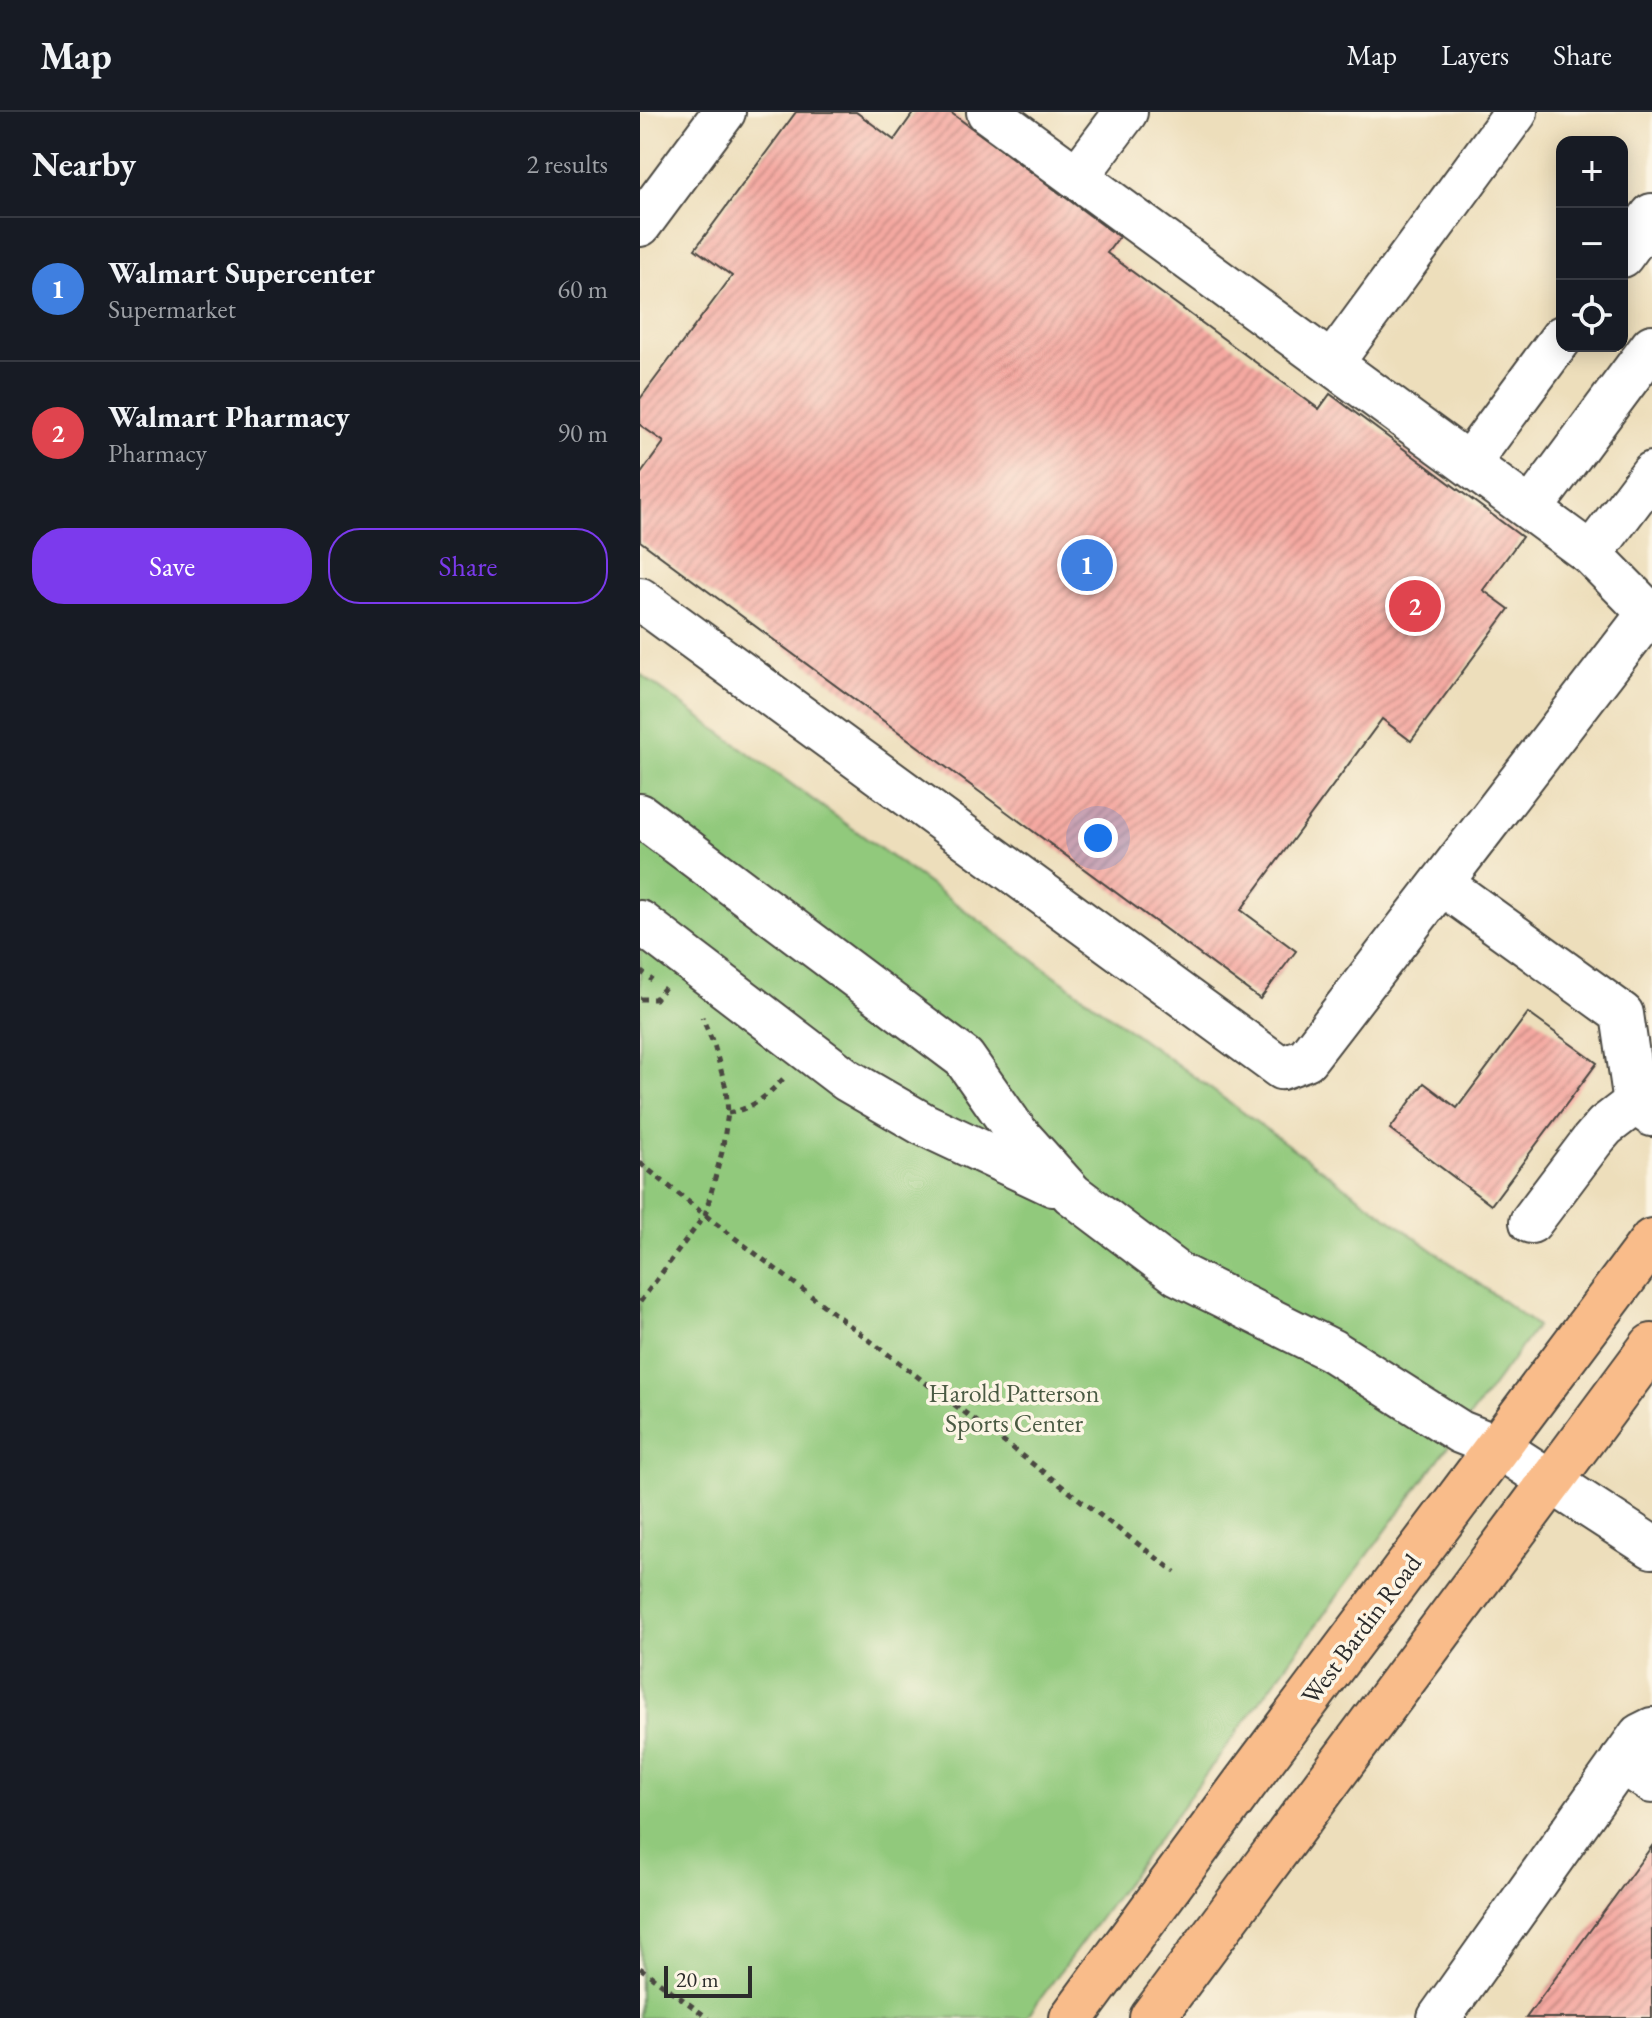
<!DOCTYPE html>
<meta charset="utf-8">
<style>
:root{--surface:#171b24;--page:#20242c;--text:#f1f3f6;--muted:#9ea1a6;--line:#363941;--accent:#7c3aed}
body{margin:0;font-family:"EB Garamond",serif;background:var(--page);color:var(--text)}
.controls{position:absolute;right:24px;top:24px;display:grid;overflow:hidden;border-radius:16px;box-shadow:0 4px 20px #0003}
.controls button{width:72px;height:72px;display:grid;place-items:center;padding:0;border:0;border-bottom:2px solid var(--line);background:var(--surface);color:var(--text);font:40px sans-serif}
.scale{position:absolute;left:24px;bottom:20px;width:88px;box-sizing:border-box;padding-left:8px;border:4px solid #2b2b2b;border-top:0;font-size:22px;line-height:28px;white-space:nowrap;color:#2b2b2b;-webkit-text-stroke:6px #fcf5e5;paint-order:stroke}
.you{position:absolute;left:458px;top:726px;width:28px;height:28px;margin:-20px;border:6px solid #fff;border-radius:50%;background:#1a73e8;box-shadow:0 0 0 12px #1a73e833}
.badge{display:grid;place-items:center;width:52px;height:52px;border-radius:50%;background:var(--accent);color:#fff;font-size:26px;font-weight:700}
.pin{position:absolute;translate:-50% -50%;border:4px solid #fff;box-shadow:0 2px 8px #0006}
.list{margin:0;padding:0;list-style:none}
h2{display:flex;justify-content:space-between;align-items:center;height:104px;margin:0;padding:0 32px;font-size:34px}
h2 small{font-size:26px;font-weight:400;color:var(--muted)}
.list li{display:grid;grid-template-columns:52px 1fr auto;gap:24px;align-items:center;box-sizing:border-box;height:144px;padding:0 32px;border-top:2px solid var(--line)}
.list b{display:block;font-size:30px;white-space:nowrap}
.list p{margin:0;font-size:26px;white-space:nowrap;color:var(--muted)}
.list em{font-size:26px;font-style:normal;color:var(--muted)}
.actions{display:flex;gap:16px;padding:24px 32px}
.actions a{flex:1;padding:18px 0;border:2px solid var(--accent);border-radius:32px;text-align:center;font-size:28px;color:var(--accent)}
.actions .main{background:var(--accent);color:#fff}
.icon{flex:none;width:44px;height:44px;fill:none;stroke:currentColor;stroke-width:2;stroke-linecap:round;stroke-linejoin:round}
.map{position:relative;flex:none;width:1012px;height:1906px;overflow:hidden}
header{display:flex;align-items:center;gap:48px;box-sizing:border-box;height:112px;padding:0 40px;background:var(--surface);border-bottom:2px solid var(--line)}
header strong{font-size:38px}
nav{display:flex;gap:44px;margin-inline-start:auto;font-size:28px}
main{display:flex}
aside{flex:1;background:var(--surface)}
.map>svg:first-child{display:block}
.green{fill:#91c97c;stroke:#5e7a54;stroke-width:2}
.building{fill:url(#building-hatch)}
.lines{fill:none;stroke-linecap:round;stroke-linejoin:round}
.minor-casing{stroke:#484641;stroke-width:46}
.major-casing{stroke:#484641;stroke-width:48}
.path{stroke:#484641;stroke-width:5;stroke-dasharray:6 6;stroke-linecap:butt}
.minor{stroke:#fff;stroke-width:42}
.major{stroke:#f9bc8a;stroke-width:44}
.labels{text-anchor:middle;stroke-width:7;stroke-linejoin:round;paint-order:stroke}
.park-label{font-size:26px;fill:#4a5a43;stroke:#fcf5e5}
.street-label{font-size:26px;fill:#2b2b2b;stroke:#fcf5e5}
</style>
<header>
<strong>Map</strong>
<nav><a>Map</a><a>Layers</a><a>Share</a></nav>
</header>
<main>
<aside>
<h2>Nearby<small>2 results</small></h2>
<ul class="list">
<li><span class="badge" style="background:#3f7fe0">1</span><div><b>Walmart Supercenter</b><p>Supermarket</p></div><em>60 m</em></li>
<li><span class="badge" style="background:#e0444e">2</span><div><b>Walmart Pharmacy</b><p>Pharmacy</p></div><em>90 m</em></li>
</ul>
<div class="actions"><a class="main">Save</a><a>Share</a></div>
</aside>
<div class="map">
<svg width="1012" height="1906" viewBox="0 0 1012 1906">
<defs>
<pattern id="building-hatch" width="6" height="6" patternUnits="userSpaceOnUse" patternTransform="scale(2)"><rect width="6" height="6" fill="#f5a9a1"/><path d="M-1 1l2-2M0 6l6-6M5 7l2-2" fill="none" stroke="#c78a83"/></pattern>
</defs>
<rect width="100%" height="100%" fill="#fcf5e5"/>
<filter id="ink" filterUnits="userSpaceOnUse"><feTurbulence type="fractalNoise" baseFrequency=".0125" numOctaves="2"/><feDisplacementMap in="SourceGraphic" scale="16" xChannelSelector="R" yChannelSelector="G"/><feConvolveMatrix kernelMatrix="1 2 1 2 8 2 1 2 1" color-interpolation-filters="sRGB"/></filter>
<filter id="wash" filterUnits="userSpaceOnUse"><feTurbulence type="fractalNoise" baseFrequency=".006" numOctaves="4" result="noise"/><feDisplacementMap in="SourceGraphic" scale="32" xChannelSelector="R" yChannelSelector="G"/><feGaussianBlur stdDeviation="1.8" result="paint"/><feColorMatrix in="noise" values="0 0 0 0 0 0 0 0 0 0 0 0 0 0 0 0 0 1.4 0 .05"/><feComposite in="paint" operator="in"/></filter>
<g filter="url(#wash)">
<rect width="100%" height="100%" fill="#eddebb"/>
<path class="green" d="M 0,562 L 897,1214 L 386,1906 L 0,1906 Z"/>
<g id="blocks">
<g class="building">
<path d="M 156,0 L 216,0 L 254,28 L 274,0 L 310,0 L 479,125 L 467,141 L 679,297 L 690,282 L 882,425 L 843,478 L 869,497 L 771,629 L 742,607 L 601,798 L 656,839 L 620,887 L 0,429 L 0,363 L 24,330 L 0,313 L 0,287 L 92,164 L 55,137 Z"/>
<path d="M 888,901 L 957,951 L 851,1093 L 750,1017 L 784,971 L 817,996 Z"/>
<path d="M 1012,1734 L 1012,1906 L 886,1906 Z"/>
</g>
</g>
</g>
<g filter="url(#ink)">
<use href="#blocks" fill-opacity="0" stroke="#484641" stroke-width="2"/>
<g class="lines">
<defs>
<g id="minor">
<path d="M 348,0 L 951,442 L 1012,504"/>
<path d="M 437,65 L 486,0"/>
<path d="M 0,113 L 84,0"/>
<path d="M 982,144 L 1012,103"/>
<path d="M 692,251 L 876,0"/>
<path d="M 829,351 L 922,225"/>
<path d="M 891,397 L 1012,234"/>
<path d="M 951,442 L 1012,361"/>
<path d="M 0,487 L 641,956 L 666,947 L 1012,497"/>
<path d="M 0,703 L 324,946 L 376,1020 L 432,1082 L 538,1162 L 691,1238 L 820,1320 L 858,1335 L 1012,1435"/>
<path d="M 802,772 L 982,902 L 995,991 L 1012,1003"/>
<path d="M 0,810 L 207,968 L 283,1012 L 413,1073"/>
<path d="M 891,1110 L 952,1029 L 965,1014 L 995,991"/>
<path d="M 981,1649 L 1012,1670"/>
<path d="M 799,1906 L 1000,1623 L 1012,1617"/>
</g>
<g id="major">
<path d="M 432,1906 L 605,1671 L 1012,1129"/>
<path d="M 512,1906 L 1012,1234"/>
</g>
</defs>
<use href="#minor" class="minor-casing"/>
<use href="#major" class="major-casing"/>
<g class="path">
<path d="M 0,859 L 12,868"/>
<path d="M 0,887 L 15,887 L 28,872"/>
<path d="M 88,1001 C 112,997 127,984 144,966"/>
<path d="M 0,1051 L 75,1111 L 535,1460"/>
<path d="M 0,1190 L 65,1103 L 82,1040 L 88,1001 L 86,976 L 74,933 L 62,905"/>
<path d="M 0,1856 L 68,1906"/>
</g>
<use href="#minor" class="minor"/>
<use href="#major" class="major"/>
</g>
</g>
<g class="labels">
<g class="park-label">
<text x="374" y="1290">Harold Patterson<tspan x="374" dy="30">Sports Center</tspan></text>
</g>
<g class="street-label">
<text transform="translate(721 1517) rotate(-53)" y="9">West Bardin Road</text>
</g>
</g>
</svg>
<div class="controls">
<button>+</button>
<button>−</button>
<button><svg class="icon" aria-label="locate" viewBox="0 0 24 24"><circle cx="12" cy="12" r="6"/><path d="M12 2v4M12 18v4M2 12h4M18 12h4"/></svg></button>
</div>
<div class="scale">20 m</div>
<div class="you"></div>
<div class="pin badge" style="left:447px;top:453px;background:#3f7fe0">1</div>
<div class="pin badge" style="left:775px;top:494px;background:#e0444e">2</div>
</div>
</main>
